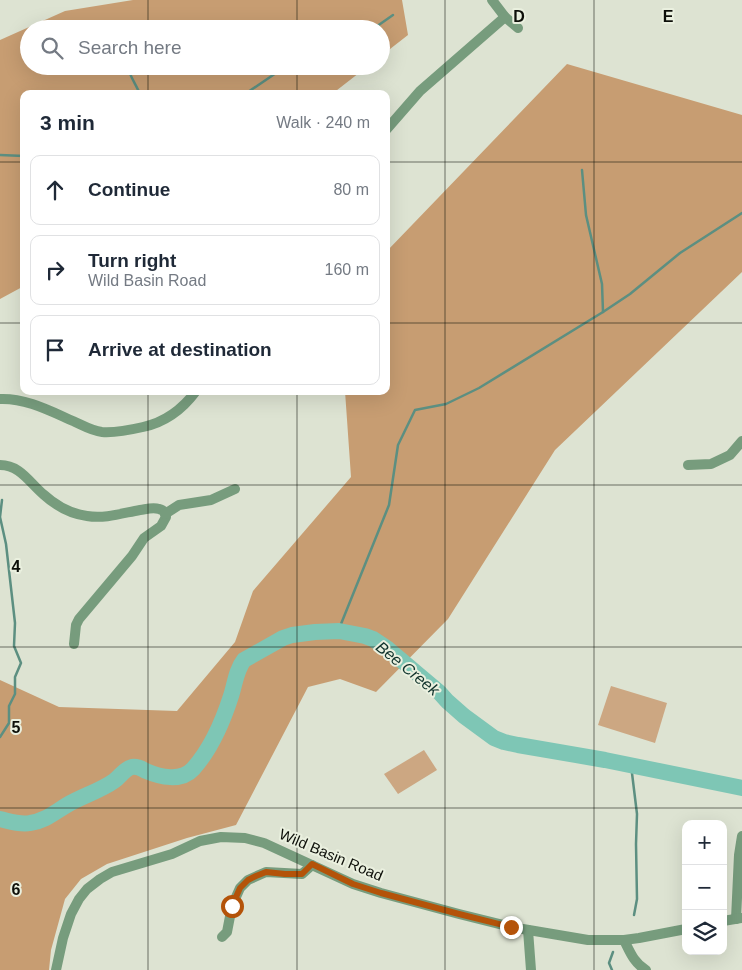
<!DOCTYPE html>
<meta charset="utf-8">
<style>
:root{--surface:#fff;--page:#f2f2f3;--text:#1f2937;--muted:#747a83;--line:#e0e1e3}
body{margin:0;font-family:Arial,sans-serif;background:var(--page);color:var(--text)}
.controls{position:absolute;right:15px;bottom:15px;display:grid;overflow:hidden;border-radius:10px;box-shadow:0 5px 20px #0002}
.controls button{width:45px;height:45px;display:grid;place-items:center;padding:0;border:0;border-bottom:1px solid var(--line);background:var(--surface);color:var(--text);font:25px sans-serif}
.stop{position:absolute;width:15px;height:15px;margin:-11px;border:4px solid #b45309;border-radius:50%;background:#fff}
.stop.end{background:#b45309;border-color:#fff;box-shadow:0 1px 5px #0008}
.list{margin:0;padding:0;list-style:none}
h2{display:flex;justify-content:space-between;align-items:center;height:65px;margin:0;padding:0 20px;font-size:21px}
h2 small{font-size:16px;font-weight:400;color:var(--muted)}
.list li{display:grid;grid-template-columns:32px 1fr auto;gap:15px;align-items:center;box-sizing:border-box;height:70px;margin:0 10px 10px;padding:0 10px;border:1px solid var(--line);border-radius:10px}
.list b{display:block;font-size:19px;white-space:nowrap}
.list p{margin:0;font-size:16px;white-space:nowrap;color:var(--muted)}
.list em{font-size:16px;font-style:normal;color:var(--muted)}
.icon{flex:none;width:28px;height:28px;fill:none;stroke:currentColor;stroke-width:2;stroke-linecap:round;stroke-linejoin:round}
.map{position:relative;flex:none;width:742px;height:970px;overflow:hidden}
.search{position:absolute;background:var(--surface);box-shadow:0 5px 20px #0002;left:20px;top:20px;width:370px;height:55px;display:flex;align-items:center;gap:12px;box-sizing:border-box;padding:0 18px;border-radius:28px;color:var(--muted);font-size:19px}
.panel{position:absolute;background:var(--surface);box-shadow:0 5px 20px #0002;left:20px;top:90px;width:370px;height:305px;border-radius:10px}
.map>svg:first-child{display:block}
.green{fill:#cca782}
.forest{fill:#c79d72}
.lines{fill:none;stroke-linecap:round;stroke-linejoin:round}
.stream{stroke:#5c8f81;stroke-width:2.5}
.river{stroke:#7ec6b5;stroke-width:16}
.minor{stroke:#779c7d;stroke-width:10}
.route{stroke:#b45309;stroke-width:6}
.grid{fill:none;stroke:#0d0f09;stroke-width:1;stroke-opacity:0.55}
.labels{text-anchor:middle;stroke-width:4;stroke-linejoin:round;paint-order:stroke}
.street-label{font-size:15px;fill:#0d0f09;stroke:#eaf0df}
.water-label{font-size:16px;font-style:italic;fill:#0f322b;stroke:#eaf0df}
.grid-label{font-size:16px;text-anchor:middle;font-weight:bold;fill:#0d0f09;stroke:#eaf0df;stroke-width:4;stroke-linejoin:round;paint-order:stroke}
</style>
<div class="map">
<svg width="742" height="970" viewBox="0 0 742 970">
<rect width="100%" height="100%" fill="#dde3d2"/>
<g class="green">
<path d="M 611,686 L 667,703 L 655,743 L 598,725 Z"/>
<path d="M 424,750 L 437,770 L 398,794 L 384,774 Z"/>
</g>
<g class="forest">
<path d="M 133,0 L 402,0 L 408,35 L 381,56 L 381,29 L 29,29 L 29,66 L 368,66 L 332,94 L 24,94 L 24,286 L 0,299 L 0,40 L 65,11 Z"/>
<path d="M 567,64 L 742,115 L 742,272 L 555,450 L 448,619 L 376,692 L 340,679 L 308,687 L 236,825 L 187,838 L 107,864 L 81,879 L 65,899 L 51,950 L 49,970 L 0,970 L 0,680 L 59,707 L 177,711 L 235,642 L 253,591 L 351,477 L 345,391 L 386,391 L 386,252 Z"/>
</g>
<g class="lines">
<g class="stream">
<path d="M 373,29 L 393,15"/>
<path d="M 127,66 C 130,76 136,85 140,94"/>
<path d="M 245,94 L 279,71 L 289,66"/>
<path d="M 0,155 L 24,156"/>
<path d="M 603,312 L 630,294 L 680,253 L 742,213"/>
<path d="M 339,631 L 341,624 L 389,505 L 398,445 L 415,410 L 446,404 L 479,388 L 603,312 L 602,284 L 586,215 L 582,170"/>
<path d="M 0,737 L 9,723 L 9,706 L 15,694 L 15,677 L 21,663 L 14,646 L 15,623 L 6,544 L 0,517 L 2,500"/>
<path d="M 631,765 L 637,814 L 636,844 L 637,899 L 634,915"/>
<path d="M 612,970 L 609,963 L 613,952"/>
</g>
<path class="river" d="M 0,819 C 9,821 20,825 30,823 C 45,821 55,812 67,805 C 82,796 100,791 114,781 C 121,776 124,769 132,767 C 138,766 142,769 146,771 C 160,777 181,782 193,769 C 211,749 223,721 231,696 C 235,684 236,670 244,660 L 283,638 L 292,635 L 315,632 L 339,631 L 365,636 L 373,639 L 388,649 L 439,692 L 447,701 L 464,716 L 494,738 L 504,742 L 518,745 L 605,760 L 742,788"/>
<g class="minor">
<path d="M 492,0 L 505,17 L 518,28"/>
<path d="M 386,130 L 420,91 L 505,17"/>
<path d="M 0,399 C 26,398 50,411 73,421 C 82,425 92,431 102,432 C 116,433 130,430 143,427 C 166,422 182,410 196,391"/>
<path d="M 0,465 C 20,465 29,482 43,494 C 55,505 71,514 87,516 C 105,519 123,513 140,510 C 147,509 153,507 159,509 C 164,510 165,513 166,517 L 161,526 L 144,538 L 132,556 L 79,619 L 76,625 L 74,644"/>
<path d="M 688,465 L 711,464 L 730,455 L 742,441"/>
<path d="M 165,514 L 179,505 L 211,500 L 235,489"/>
<path d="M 736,919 L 739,855 L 742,836"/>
<path d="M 723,921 L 741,918"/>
<path d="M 528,930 L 531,970"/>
<path d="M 222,937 L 227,932 L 232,906 L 240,888 L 248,880 L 266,872 L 302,874 L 312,865"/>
<path d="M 624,940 C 630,952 634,963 646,970"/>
<path d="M 56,970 L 63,938 L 71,914 L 79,899 L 87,889 L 100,879 L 112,872 L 172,854 L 200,841 L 221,837 L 245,838 L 264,843 L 353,884 L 381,893 L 459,914 L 511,927 L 588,940 L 624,940 L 639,938 L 686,929"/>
</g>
</g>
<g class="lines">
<path class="route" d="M 232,906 L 240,888 L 248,880 L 256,876 L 266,872 L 285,874 L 302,874 L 312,864 L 353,884 L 381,893 L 459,914 L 511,927"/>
</g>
<path class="grid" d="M 148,0 L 148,29M 297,0 L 297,29M 445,0 L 445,970M 594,0 L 594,970M 148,66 L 148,94M 297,66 L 297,94M 0,162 L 24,162M 386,162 L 742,162M 0,323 L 24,323M 386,323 L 742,323M 148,391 L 148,970M 297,391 L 297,970M 0,485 L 742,485M 0,647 L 742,647M 0,808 L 742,808"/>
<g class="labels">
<g class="street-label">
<text transform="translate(331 855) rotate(23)" y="5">Wild Basin Road</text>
</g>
<g class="water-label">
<text transform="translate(408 668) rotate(39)" y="6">Bee Creek</text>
</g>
</g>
<g class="grid-label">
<text x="519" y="22">D</text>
<text x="668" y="22">E</text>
<text x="16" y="572">4</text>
<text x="16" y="733">5</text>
<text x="16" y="895">6</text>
</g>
</svg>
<div class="controls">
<button>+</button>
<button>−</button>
<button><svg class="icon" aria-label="layers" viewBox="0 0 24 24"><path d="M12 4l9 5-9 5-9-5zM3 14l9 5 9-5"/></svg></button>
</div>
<div class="stop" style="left:232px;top:906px"></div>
<div class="stop end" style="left:511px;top:927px"></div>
<div class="search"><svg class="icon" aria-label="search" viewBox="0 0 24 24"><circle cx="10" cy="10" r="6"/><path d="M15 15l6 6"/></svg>Search here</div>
<section class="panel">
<h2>3 min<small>Walk · 240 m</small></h2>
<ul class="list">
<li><svg class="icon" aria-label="ahead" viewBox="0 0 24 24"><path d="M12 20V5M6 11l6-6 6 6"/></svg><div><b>Continue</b></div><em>80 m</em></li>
<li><svg class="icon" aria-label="right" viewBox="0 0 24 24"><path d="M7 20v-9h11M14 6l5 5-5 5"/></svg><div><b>Turn right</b><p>Wild Basin Road</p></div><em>160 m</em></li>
<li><svg class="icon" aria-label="arrive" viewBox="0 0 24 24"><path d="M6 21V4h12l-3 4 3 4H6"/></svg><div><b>Arrive at destination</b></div></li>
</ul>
</section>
</div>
